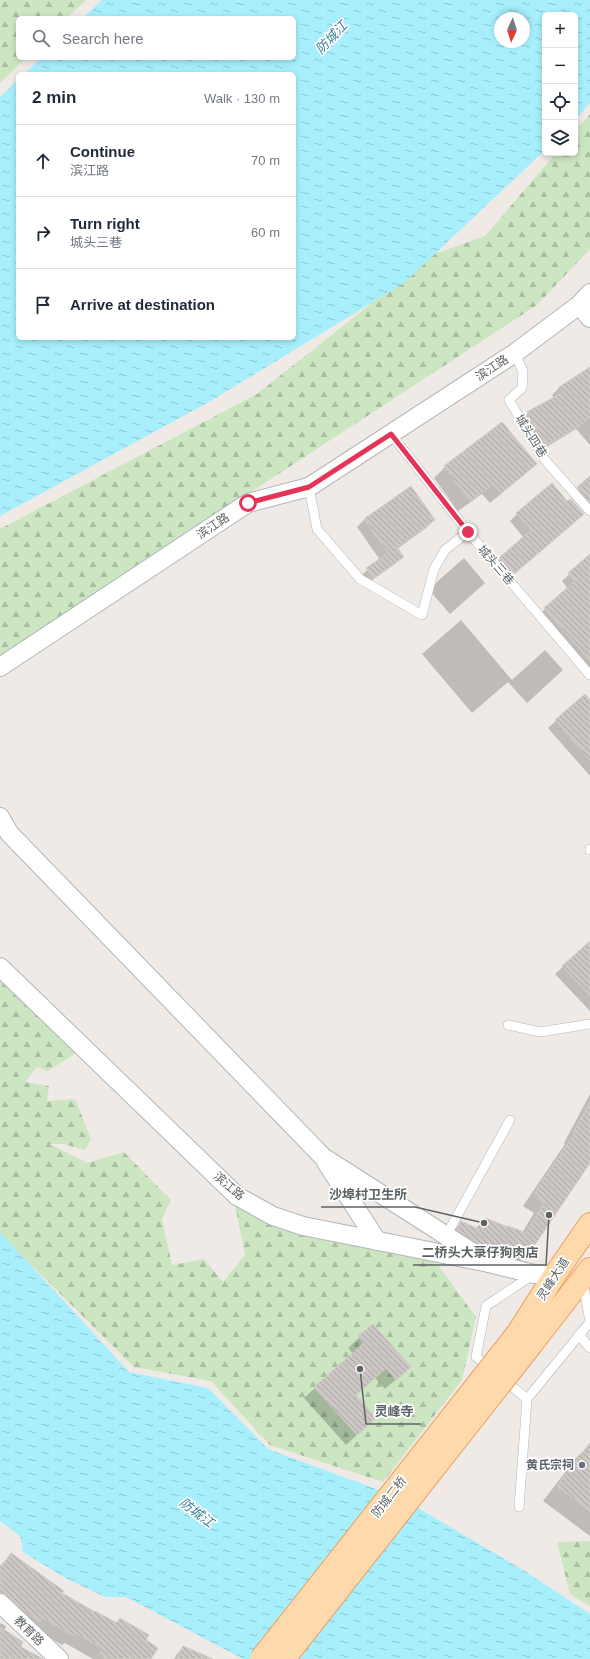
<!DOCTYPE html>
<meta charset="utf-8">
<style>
:root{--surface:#fff;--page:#f2f2f3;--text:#1f2937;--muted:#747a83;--line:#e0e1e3}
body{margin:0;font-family:Helvetica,"Noto Sans SC",sans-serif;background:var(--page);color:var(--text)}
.controls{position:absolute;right:12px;top:12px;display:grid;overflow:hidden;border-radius:6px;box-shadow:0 2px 6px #0003}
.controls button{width:36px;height:36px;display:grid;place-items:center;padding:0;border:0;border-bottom:1px solid var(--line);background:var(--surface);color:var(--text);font:20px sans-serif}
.compass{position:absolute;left:494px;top:12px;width:36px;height:36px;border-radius:50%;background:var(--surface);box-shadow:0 2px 6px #0003;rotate:184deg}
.stop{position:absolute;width:12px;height:12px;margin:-9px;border:3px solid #e53457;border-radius:50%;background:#fff}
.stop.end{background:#e53457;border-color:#fff;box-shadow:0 1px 4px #0008}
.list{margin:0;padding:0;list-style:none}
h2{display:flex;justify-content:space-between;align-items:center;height:52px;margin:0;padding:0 16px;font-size:17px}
h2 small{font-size:13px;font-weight:400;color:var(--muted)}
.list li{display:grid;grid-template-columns:26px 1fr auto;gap:12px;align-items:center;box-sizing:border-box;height:72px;padding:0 16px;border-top:1px solid var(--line)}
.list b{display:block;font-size:15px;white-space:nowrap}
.list p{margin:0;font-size:13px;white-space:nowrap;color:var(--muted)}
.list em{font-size:13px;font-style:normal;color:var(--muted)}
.icon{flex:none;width:22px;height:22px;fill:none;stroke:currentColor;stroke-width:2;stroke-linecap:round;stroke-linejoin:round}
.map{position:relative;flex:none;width:590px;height:1659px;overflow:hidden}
.search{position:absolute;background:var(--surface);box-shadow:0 2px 6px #0003;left:16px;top:16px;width:280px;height:44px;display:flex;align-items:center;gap:10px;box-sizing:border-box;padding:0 14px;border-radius:6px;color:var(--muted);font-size:15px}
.panel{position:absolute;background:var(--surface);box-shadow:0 2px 6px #0003;left:16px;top:72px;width:280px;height:268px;border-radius:6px}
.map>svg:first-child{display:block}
.forest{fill:url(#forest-firs)}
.water{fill:url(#water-ripples);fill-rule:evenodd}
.shadow{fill:#0003}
.building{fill:url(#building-back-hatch);stroke:#d3cac3}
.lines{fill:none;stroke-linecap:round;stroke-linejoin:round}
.lane-casing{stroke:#b2b7b9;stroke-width:10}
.street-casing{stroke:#b2b7b9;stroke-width:20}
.primary-casing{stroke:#ee9e5e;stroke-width:24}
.lane{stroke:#fff;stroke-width:9}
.street{stroke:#fff;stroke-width:18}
.primary{stroke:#fdd9ac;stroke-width:22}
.primary-bridge-casing{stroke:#ee9e5e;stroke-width:24;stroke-linecap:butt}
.primary-bridge{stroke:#fdd9ac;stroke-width:22}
.route{stroke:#e53457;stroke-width:5}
.worship-dot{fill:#6b7280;stroke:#fff;stroke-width:1.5}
.labels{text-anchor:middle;stroke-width:3.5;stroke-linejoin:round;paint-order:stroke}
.street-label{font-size:12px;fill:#5d6365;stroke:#fff}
.worship-label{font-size:12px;font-weight:bold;fill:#5b616d;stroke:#fff;text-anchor:end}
.water-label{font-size:13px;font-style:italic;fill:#3b7f95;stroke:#fff}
.leader{fill:none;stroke:#5d6365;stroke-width:1.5}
.callout-dot{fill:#5d6365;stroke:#fff;stroke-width:1.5}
.callout-label{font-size:13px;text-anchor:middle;font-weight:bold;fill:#5d6365;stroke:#fff;stroke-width:3.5;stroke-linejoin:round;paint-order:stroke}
</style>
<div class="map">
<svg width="590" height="1659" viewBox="0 0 590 1659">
<defs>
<pattern id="forest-firs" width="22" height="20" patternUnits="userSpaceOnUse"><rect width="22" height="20" fill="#cce6c2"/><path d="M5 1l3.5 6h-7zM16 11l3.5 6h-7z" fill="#a9bea1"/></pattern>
<pattern id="water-ripples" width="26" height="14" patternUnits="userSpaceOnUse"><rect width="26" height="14" fill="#a7effd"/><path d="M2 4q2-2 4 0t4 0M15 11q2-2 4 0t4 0" fill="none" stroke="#8bc5d0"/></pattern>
<pattern id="building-back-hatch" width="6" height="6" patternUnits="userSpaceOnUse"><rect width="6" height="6" fill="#ccc7c4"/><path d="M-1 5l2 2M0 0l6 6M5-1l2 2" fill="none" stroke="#a9a5a3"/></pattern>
</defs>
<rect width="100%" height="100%" fill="#efeae5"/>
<g class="forest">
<path d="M 0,0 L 86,0 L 67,18 L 18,18 L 18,58 L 26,58 L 0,83 Z"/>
<path d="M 590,114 L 590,249 L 537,305 L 0,656 L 0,529 L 257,394 L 434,254 L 485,236 L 556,153 L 575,153 L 575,131 Z"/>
<path d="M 0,980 L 76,1053 L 48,1071 L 37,1067 L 25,1082 L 49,1086 L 47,1101 L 75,1099 L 91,1139 L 85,1150 L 63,1144 L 49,1144 L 87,1163 L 124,1152 L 171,1200 L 162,1219 L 172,1265 L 204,1259 L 223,1282 L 245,1255 L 235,1205 L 284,1230 L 435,1261 L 476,1317 L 462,1380 L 383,1482 L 270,1445 L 211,1381 L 134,1367 L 0,1234 Z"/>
<path d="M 590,1541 L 590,1606 L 570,1594 L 557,1542 Z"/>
</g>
<g class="water">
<path d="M 102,0 L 590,0 L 590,103 L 575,120 L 575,15 L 545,15 L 545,150 L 404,283 L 209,402 L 0,516 L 0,97 L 18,80 L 18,338 L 294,338 L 294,74 L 24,74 L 41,58 L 294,58 L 294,18 L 83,18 ZM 500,18 L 524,18 L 524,42 L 500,42 Z"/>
<path d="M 0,1232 L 129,1372 L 208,1388 L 268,1449 L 403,1499 L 528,1573 L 590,1614 L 590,1659 L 243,1659 L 126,1597 L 105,1597 L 67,1579 L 23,1552 L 20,1536 L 0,1521 Z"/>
</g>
<g class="shadow">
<path d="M 590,368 L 590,445 L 576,429 L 538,452 L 520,421 L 528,413 L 554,398 L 552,395 L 559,388 Z"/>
<path d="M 535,464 L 524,475 L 490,503 L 482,494 L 458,511 L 434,478 L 445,467 Z"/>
<path d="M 590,477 L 590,509 L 585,513 L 570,496 Z"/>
<path d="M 411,488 L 434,520 L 426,528 L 397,549 L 402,557 L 395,564 L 365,585 L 359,577 L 380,560 L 357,527 L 364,520 Z"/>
<path d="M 517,514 L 576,521 L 506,581 L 493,566 L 524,538 L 510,521 Z"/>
<path d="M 590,556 L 590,677 L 537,616 L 568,589 L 562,581 Z"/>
<path d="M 464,558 L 485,583 L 450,614 L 430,591 L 438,581 Z"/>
<path d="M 461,620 L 512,680 L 545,650 L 563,670 L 527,703 L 508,682 L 472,713 L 422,654 Z"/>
<path d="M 585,695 L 590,701 L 590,776 L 548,728 Z"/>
<path d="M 590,942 L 590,1011 L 555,974 Z"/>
<path d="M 590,1094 L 590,1162 L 525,1257 L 515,1268 L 451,1233 L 461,1223 L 475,1229 L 485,1219 L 522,1233 L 534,1213 L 523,1206 L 565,1144 L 564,1143 Z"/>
<path d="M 373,1325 L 399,1377 L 385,1389 L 375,1378 L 355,1395 L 375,1418 L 346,1445 L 304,1398 L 353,1354 L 348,1348 Z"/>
<path d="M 590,1444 L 590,1536 L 543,1501 L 577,1457 Z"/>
<path d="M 11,1554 L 61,1593 L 94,1613 L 116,1624 L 120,1619 L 144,1640 L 150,1659 L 93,1659 L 65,1643 L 62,1645 L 0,1608 L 0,1566 Z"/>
<path d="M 0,1623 L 6,1626 L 4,1631 L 19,1647 L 40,1659 L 0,1659 Z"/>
<path d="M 183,1647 L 210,1659 L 174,1659 L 177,1654 Z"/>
</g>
<g class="building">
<path d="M 590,367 L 590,417 L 581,425 L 546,445 L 527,412 L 563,392 L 559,387 Z"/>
<path d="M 502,422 L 537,464 L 501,493 L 493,484 L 470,501 L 444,466 Z"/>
<path d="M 590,476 L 590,502 L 577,487 Z"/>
<path d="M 552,483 L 567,501 L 571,499 L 584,514 L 514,574 L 499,558 L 531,530 L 516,513 Z"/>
<path d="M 411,486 L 435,520 L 397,547 L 404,557 L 373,578 L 366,568 L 388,553 L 364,519 Z"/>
<path d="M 590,554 L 590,661 L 544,608 L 575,581 L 568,573 Z"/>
<path d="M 585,694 L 590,700 L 590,760 L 555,720 Z"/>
<path d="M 590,941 L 590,996 L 562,966 Z"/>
<path d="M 590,1102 L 590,1163 L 526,1258 L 495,1245 L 493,1250 L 477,1243 L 456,1230 L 461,1221 L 480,1230 L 485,1218 L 508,1227 L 508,1226 L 526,1233 L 544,1203 L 533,1195 L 575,1133 L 573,1133 Z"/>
<path d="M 373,1324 L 411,1367 L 396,1380 L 386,1368 L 356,1395 L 376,1418 L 357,1435 L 314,1387 L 364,1343 L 358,1336 Z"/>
<path d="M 590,1443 L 590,1511 L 557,1486 Z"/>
<path d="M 11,1553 L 64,1591 L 62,1593 L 95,1612 L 95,1611 L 117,1623 L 120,1618 L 149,1635 L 146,1640 L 158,1648 L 151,1659 L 105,1659 L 99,1654 L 103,1648 L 75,1633 L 73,1636 L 43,1618 L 40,1622 L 18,1606 L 7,1595 L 0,1593 L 0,1568 Z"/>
<path d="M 0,1627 L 23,1642 L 21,1647 L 43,1659 L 0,1659 Z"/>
<path d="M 183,1646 L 213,1659 L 177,1659 Z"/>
</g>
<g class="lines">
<defs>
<g id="lane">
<path d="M 515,353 L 523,372 L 522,388 L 509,400 L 545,460 L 590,511"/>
<path d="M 391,434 L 468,532 L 590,675"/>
<path d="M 309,487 L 317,529 L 360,579 L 422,615 L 434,569 L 445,550 L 468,532"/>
<path d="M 590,849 L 590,850"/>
<path d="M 508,1025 L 540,1032 L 590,1024"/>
<path d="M 446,1236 L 510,1120"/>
<path d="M 579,1335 L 590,1348"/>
<path d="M 490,1368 L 476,1357 L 486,1306 L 534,1274"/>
<path d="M 503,1379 L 527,1399"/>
<path d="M 519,1507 L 527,1399 L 590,1322 L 583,1282"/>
</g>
<g id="street">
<path d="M 579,305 L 590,318"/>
<path d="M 0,667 L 248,503 L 309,487 L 515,353 L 579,305 L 590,293"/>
<path d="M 0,817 L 9,833 L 323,1157 L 489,1263"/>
<path d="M 0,967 L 237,1196 L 273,1216 L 303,1226 L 489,1263 L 534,1274 L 554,1276"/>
<path d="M 326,1162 L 377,1241"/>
<path d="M 0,1603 L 59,1659"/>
</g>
<g id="primary">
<path d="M 517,1334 L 554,1276 L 590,1224"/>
<path d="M 531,1345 L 590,1269"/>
</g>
</defs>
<use href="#lane" class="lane-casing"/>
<use href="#street" class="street-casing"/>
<use href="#primary" class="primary-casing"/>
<use href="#lane" class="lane"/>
<use href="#street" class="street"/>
<use href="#primary" class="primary"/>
<defs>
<g id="primary-bridge">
<path d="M 261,1659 L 517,1334"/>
<path d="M 284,1659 L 531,1345"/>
</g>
</defs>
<use href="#primary-bridge" class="primary-bridge-casing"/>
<use href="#primary-bridge" class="primary-bridge"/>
</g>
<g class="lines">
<path class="route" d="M 248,503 L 309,487 L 391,434 L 468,532"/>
</g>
<circle class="worship-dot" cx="582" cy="1465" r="4"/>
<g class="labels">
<g class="street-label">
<text transform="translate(492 368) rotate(-33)" y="4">滨江路</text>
<text transform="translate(531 436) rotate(58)" y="4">城头四巷</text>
<text transform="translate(213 526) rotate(-34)" y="4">滨江路</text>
<text transform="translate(496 565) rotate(49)" y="4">城头三巷</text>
<text transform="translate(229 1186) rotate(40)" y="4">滨江路</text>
<text transform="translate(553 1279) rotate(-57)" y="4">灵峰大道</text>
<text transform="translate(389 1497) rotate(-52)" y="4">防城二桥</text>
<text transform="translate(29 1631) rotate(44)" y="4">教育路</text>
</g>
<g class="worship-label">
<text x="574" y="1469">黄氏宗祠</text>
</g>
<g class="water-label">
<text transform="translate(331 37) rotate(-46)" y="5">防城江</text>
<text transform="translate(197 1512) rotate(37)" y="5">防城江</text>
</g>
</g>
<path class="leader" d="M484 1223L415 1207H321M549 1215L546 1265H413M360 1369L366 1424H421"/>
<g class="callout-dot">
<circle cx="484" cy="1223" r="4"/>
<circle cx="549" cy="1215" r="4"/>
<circle cx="360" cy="1369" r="4"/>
</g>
<g class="callout-label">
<text x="368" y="1199">沙埠村卫生所</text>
<text x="480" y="1257">二桥头大菉仔狗肉店</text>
<text x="394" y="1416">灵峰寺</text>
</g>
</svg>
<div class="controls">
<button>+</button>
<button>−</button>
<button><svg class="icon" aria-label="locate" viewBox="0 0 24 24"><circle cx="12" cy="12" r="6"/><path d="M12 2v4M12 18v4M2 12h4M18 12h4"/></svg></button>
<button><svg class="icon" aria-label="layers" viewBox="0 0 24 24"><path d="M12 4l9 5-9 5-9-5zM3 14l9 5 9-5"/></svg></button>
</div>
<svg class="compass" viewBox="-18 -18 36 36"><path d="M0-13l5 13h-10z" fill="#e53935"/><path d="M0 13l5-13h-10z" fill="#747a83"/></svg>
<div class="stop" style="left:248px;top:503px"></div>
<div class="stop end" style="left:468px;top:532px"></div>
<div class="search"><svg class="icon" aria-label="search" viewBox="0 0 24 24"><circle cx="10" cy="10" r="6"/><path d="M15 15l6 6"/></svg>Search here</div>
<section class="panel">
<h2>2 min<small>Walk · 130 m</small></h2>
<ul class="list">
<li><svg class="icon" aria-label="ahead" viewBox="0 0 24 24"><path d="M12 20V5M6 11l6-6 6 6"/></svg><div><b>Continue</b><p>滨江路</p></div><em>70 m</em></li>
<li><svg class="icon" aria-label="right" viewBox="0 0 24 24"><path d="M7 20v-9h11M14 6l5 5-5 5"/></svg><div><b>Turn right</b><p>城头三巷</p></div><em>60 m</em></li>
<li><svg class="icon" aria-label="arrive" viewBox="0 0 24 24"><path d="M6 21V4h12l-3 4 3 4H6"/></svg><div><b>Arrive at destination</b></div></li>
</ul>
</section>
</div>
